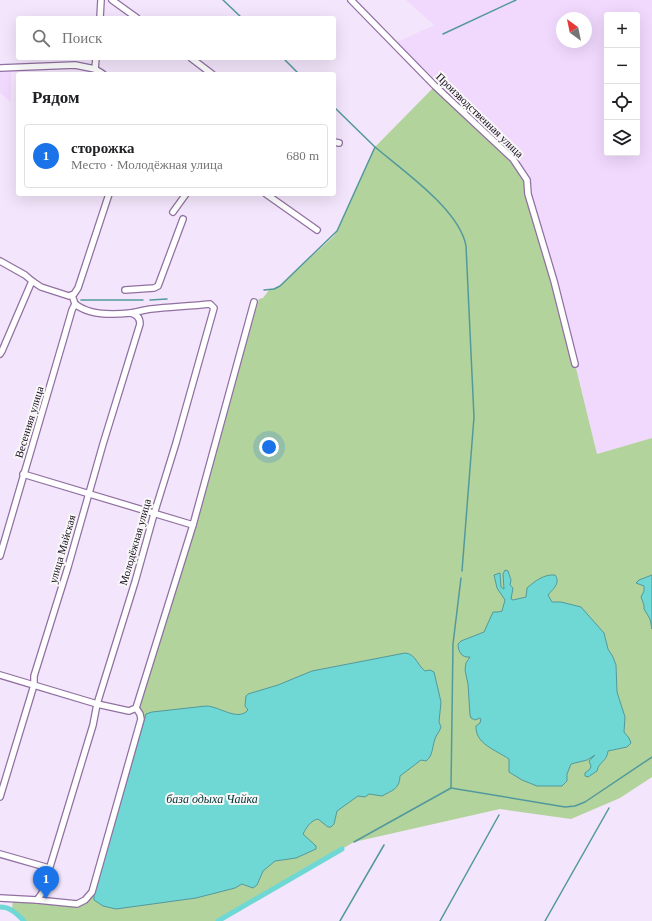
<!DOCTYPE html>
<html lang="ru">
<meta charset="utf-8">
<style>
:root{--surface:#fff;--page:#f6f6f6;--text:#202124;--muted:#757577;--line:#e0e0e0;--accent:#1a73e8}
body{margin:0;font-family:Georgia,serif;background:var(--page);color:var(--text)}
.controls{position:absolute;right:12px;top:12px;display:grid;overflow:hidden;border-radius:4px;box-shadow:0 4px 16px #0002}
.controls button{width:36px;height:36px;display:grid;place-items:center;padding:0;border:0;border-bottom:1px solid var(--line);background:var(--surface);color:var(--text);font:20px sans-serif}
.compass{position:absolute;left:556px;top:12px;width:36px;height:36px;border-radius:50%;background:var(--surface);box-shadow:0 4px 16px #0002;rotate:327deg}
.you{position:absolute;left:269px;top:447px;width:14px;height:14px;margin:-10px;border:3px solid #fff;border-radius:50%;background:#1a73e8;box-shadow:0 0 0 6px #1a73e833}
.badge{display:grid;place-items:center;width:26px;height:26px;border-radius:50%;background:var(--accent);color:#fff;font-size:13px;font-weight:700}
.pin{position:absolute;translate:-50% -33px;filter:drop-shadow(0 1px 2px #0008)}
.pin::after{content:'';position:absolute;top:21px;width:14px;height:12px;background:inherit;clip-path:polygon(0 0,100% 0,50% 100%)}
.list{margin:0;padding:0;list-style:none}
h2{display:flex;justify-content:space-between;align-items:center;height:52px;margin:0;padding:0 16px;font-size:17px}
h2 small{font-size:13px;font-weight:400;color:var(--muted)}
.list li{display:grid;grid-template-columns:26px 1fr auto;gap:12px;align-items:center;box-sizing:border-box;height:64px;margin:0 8px 8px;padding:0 8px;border:1px solid var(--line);border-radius:4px}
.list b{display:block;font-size:15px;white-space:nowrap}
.list p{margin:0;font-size:13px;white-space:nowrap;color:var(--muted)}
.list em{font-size:13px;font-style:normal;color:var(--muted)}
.icon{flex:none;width:22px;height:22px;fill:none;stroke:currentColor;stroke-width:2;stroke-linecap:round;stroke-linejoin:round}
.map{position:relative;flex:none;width:652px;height:921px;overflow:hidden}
.search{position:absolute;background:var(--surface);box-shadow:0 4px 16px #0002;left:16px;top:16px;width:320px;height:44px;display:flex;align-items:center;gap:10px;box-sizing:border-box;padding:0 14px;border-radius:4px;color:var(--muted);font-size:15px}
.panel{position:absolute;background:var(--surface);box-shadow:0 4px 16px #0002;left:16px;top:72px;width:320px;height:124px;border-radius:4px}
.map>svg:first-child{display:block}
.built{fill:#f1d9fe;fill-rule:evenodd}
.green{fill:#b2d39c}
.water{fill:#6fd8d5;stroke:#53999c}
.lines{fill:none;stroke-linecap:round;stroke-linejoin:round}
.stream{stroke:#53999c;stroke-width:1.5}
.canal{stroke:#6fd8d5;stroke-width:5}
.street-casing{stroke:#9170a2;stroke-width:8}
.street{stroke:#fff;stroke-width:5.5}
.labels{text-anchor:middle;stroke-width:4;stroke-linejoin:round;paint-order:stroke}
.street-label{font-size:11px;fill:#120618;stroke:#f8f8f8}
.water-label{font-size:12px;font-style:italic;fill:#003332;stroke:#f8f8f8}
</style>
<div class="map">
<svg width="652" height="921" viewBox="0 0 652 921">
<rect width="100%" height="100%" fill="#f3e5fb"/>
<g class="built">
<path d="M 406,0 L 652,0 L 652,438 L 597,454 L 575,364 L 527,187 L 393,44 L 434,25 ZM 607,15 L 637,15 L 637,153 L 607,153 ZM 562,18 L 586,18 L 586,42 L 562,42 Z"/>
<path d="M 0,70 L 11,70 L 11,102 L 0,93 Z"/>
</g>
<path class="green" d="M 435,86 L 513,159 L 527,180 L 575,364 L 597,454 L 652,438 L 652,777 L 620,798 L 571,819 L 500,809 L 354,842 L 218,921 L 24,921 L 12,910 L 13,899 L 77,903 L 89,896 L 141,719 L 136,708 L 193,525 L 259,299 L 263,298 L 269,290 L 280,286 L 334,236 L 337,231 L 375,147 Z"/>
<g class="water">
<path d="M 505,570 L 508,571 L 511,580 L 510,585 L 513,588 L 511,599 L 513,600 L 526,597 L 527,588 C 535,581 544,574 555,575 C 561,583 553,589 548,595 L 552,602 L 561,602 L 581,607 L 604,633 L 608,649 L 613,657 L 616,665 L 617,692 L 625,717 L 624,732 L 629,738 L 631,743 L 627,747 L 608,751 C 607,762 599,761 597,771 L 588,777 L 585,776 L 585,773 L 590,769 L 591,766 L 589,761 L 595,755 L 587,760 L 571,764 L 567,774 L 567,781 L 562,786 L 537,786 L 522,780 L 509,772 L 509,759 C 496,750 475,744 476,726 L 480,723 L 481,719 L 480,718 L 475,720 L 471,718 L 470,715 L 468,684 L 465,670 L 466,663 L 470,657 C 462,658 458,652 458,644 L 461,641 L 484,632 L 493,612 L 498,612 L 502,611 L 505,600 L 497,588 L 494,575 L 500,573 L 501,587 L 504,589 L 503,574 Z"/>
<path d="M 652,575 L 652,629 L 650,619 L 644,609 L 644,605 L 641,597 L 644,591 L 644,586 L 636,583 L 639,580 Z"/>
<path d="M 405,653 C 416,654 417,665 425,671 L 430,670 L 434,672 L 441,702 L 439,722 L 441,727 C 440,731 436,735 435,739 C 432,747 433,756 426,761 L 421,760 L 400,776 C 400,789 391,791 382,796 L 369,794 L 365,797 L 358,796 L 337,811 L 334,824 L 331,827 L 328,827 L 318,819 C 311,820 306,828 303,834 L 316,846 L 316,849 L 296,858 L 275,861 L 263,871 L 257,885 L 253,888 L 242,884 L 235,888 L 196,898 L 116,909 L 103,906 L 94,900 L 94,894 L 146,714 L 152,712 L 206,706 C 219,706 238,722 248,710 L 245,706 L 246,696 L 248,694 L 278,685 L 312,671 Z"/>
</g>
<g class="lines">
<g class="stream">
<path d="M 223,0 L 242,18"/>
<path d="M 443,34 L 516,0"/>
<path d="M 283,58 L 299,74"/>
<path d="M 334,107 L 375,147"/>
<path d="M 264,290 L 274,289 L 280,286 L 337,231 L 375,147 C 402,170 460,210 466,246 L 474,417 L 462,571"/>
<path d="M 81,300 L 143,300"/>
<path d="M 150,300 L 167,299"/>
<path d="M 451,788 L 453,644 L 461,578"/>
<path d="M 354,842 L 451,788 L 565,807 L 575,806 L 585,802 L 652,757"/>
<path d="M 340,921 L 384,845"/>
<path d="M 440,921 L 499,815"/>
<path d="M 545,921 L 609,808"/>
</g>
<g class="canal">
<path d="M 0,907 C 11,907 17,914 24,921"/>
<path d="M 218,921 L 342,849"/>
</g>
<defs>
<g id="street">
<path d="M 112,0 L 137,18"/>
<path d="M 351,0 L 435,86 L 513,159 L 527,180 L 528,194 L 554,281 L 575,364"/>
<path d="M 100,18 L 101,0"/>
<path d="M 191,58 L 212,74"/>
<path d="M 0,68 L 75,65 L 95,69 L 103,74"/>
<path d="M 95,69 L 96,58"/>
<path d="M 334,142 L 339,143"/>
<path d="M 266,194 L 317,230"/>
<path d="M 173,212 L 186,194"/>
<path d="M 0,261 L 25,275 L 32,281 L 41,287 L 69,296 L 74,294 L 78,288 L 109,194"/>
<path d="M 125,290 L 154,288 L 158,286 L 183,219"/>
<path d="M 0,354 L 2,351 L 32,281"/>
<path d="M 23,474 L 193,525"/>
<path d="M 0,556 L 63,341 L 72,310 L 75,304 L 72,295"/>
<path d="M 0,675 L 97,704 L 129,711 L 136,708 L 193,525 L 254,302"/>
<path d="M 0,797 L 34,685 L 34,676 L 68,567 L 103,444 L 140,324 C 140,317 136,314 130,313"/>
<path d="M 0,854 L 49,868"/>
<path d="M 0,898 L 37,900 L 42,893 L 93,725 L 97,704 L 135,582 L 154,514 L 176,443 L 214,308 L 210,304 C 191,306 171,307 151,309 C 144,310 137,312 130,313 C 113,315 89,315 75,304"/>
<path d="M 37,900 L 77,904 L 85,900 L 92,892 L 141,719 L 140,714 L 136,708"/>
</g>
</defs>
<use href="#street" class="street-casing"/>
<use href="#street" class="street"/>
</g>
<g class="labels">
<g class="street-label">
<text transform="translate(480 115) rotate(44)" y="4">Производственная улица</text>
<text transform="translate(29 422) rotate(-73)" y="4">Весенняя улица</text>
<text transform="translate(135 542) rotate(-74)" y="4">Молодёжная улица</text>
<text transform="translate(62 549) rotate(-74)" y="4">улица Майская</text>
</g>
<g class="water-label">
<text x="212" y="803">база одыха Чайка</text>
</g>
</g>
</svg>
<div class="controls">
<button>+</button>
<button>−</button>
<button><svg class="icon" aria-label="locate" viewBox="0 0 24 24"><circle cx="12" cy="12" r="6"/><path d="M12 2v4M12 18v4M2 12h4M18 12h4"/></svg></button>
<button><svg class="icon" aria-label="layers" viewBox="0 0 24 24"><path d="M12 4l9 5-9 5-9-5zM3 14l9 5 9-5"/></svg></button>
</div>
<svg class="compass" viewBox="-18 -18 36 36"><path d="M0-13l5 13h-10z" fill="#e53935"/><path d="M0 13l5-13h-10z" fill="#757577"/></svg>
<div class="you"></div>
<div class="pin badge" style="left:46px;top:899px">1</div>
<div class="search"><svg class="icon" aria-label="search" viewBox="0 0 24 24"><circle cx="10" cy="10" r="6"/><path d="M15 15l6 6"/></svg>Поиск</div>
<section class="panel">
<h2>Рядом<small></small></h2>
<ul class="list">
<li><span class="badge">1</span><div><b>сторожка</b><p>Место · Молодёжная улица</p></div><em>680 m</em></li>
</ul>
</section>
</div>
